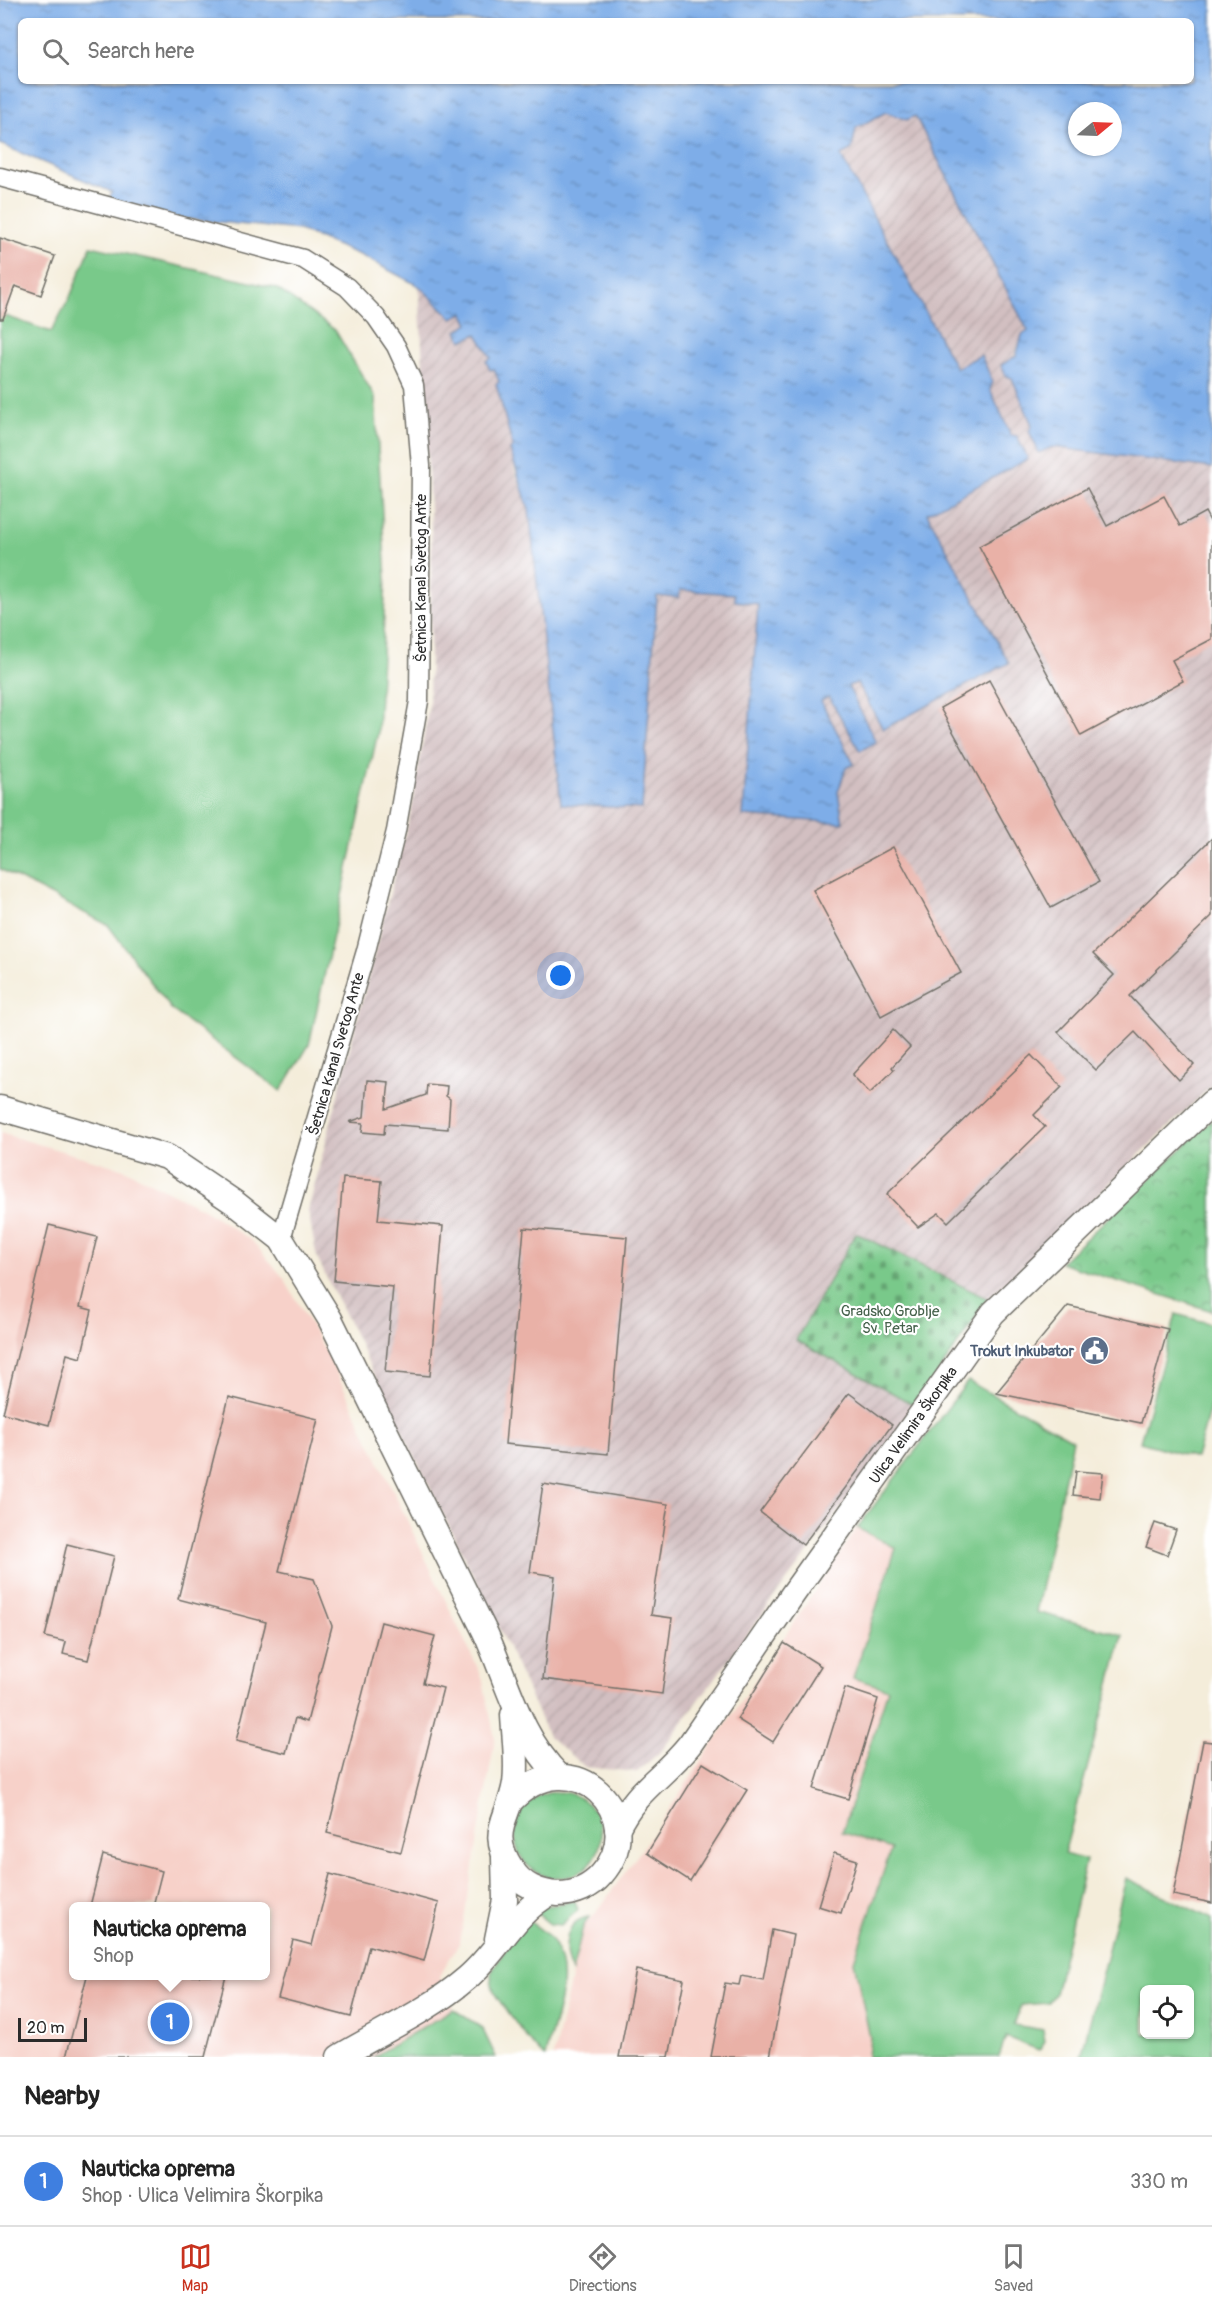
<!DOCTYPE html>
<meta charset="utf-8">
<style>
:root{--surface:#fff;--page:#f2f2f2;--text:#222;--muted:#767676;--line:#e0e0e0;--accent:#c8321e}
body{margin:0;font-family:Pangolin,sans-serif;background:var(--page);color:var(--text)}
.controls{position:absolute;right:18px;bottom:18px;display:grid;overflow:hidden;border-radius:9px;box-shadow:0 2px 4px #0004}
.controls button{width:54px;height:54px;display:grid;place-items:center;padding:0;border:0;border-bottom:2px solid var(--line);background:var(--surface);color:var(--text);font:30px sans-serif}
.compass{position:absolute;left:1068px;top:102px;width:54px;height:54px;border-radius:50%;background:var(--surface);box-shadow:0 2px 4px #0004;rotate:71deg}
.scale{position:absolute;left:18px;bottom:15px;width:69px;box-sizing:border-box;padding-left:6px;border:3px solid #2b2b2b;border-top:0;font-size:16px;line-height:21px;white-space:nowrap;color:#2b2b2b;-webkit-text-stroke:4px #fff;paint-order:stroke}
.you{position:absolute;left:561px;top:976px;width:21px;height:21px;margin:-15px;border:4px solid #fff;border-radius:50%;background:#1a73e8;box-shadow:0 0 0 9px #1a73e833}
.badge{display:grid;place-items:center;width:39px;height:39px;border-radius:50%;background:var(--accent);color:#fff;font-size:20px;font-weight:700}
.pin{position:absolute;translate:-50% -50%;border:3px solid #fff;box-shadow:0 2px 6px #0006}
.popup{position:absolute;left:69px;top:1902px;width:201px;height:78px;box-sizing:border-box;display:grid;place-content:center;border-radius:9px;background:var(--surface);filter:drop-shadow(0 2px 4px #0005);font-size:20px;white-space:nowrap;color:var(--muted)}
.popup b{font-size:22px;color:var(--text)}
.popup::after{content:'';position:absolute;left:50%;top:100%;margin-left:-12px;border:12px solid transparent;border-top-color:var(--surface)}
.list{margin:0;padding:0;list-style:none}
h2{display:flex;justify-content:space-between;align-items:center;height:78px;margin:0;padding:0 24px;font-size:26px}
h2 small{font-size:20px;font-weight:400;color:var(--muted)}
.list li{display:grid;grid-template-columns:39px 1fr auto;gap:18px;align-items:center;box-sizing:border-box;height:90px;padding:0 24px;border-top:2px solid var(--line)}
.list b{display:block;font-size:22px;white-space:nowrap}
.list p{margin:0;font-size:20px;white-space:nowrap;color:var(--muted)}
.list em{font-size:20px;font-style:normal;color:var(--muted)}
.icon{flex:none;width:33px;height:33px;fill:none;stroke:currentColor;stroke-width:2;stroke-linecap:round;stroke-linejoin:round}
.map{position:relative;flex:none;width:1212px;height:2057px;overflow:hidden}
.search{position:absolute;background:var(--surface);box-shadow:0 2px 4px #0004;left:18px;right:18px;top:18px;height:66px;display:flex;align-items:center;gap:15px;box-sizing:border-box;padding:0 21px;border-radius:9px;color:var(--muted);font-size:22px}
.sheet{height:168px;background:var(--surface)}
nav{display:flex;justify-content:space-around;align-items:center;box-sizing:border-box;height:84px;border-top:2px solid var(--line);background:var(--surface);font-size:16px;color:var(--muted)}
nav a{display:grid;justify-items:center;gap:3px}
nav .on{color:var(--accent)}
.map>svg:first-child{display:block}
.built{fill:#f7d1c9;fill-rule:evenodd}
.industrial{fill:url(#industrial-furrows)}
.grass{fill:#79c98a;stroke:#527a5a;stroke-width:1.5;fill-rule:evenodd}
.cemetery{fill:url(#cemetery-stones);stroke:#527a5a;stroke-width:1.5}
.park{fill:url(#park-crowns);stroke:#527a5a;stroke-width:1.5}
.water{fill:url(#water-ripples);stroke:#546c8a;stroke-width:1.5;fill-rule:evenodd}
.building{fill:#e9b1a7}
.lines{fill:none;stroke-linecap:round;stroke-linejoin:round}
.minor-casing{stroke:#716f68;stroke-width:21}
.tertiary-casing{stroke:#716f68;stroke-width:27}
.minor{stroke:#fff;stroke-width:18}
.tertiary{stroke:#fff;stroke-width:24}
.labels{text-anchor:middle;stroke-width:4.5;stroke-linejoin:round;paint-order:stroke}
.street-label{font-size:15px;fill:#2b2b2b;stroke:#fff}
.park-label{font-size:15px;fill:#46624c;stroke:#fff}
.service-label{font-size:15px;font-weight:bold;fill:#4e5e75;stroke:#fff;text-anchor:end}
</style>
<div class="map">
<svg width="1212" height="2057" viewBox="0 0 1212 2057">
<defs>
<pattern id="industrial-furrows" width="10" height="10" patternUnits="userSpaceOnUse" patternTransform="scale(1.5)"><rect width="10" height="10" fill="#d2bfc1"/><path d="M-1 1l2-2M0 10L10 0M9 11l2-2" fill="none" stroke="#b4a4a6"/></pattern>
<pattern id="cemetery-stones" width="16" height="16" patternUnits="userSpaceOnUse" patternTransform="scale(1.5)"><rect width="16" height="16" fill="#79c98a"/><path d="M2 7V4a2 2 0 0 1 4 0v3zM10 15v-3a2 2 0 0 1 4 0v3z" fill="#63a371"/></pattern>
<pattern id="park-crowns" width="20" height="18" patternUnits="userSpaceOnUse" patternTransform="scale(1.5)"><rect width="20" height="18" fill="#79c98a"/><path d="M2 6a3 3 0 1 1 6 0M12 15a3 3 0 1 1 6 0" fill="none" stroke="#63a371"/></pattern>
<pattern id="water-ripples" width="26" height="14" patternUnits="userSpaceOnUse" patternTransform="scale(1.5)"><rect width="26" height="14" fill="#7eade8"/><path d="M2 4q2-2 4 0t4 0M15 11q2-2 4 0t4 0" fill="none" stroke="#678dbc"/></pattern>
</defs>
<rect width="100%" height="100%" fill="#fff"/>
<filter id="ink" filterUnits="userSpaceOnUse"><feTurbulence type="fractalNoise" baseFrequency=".0167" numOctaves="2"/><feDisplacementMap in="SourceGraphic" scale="12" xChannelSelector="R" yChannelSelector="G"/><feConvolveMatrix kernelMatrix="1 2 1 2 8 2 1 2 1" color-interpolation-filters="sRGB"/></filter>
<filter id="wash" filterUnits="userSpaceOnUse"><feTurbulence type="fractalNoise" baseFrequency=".008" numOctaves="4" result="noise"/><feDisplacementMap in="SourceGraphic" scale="24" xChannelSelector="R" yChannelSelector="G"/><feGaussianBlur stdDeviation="1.35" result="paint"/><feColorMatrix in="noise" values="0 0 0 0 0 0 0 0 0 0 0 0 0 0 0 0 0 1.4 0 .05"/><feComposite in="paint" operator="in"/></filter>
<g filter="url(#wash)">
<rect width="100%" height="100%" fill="#f4edda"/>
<g class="built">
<path d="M 0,1133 L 124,1169 L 205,1210 L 252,1241 L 283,1277 L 330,1359 L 482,1677 L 495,1739 L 460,1942 L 439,1976 L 453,2009 L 482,2028 L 496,2057 L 0,2057 ZM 74,1906 L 266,1906 L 266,1976 L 74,1976 Z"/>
<path d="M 857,1528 L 896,1548 L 854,1677 L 888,1689 L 842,1832 L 891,1848 L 854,1961 L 870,2038 L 868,2057 L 553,2057 L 583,1927 L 596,1913 L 652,1835 Z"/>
</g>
<path class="industrial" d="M 887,112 L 906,120 L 915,116 L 1028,331 L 1022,335 L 1006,376 L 1012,378 L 1032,425 L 1039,453 L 1052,447 L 1212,468 L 1212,1085 L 988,1299 L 856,1233 L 916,1406 L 662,1750 L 637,1772 L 585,1767 L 548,1736 L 504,1638 L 317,1258 L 308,1211 L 412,808 L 429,705 L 432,548 L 419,286 L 452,318 L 462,312 L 469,323 L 462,341 L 477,334 L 491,358 L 486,362 L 490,370 L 494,369 L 499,382 L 496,385 L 514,447 L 514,469 L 529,510 L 561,804 L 642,809 L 656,596 L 679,598 L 679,590 L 734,594 L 735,601 L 758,604 L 743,815 L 843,823 L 838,792 L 846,768 L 854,764 L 820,701 L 829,697 L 860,751 L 876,742 L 848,686 L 857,682 L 1008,663 L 927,513 L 1028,459 L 1011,435 L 990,389 L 993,382 L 981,355 L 956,369 L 841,155 L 852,149 L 855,128 Z"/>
<g class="grass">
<path d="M 91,246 L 276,288 L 335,330 L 375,397 L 386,579 L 378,732 L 309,1045 L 281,1091 L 172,1010 L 108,925 L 0,869 L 0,314 L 51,332 L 70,297 Z"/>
<path d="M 1176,1314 L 1212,1324 L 1212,1401 L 1196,1458 L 1140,1442 Z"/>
<path d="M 968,1381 L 1073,1440 L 1036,1612 L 1123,1635 L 1064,1854 L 1086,1860 L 1055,1994 L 1048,2003 L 1021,2005 L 1014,2025 L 1043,2030 L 1045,2041 L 1039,2050 L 1006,2037 L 999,2057 L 868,2057 L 870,2038 L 854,1961 L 891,1849 L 842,1832 L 888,1689 L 853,1678 L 896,1548 L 857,1528 Z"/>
<circle cx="558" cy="1835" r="43"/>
<path d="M 1126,1878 L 1212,1919 L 1212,2057 L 1081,2057 ZM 1144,1990 L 1190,1990 L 1190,2034 L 1144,2034 Z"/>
<path d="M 575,1901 L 578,1910 L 561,1925 L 550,1924 L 535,1912 L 542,1907 Z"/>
<path d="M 589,1917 L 583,1927 L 572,1972 C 562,1952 563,1920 589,1917 Z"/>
<path d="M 524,1918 C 532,1924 541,1928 547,1935 C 578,1969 554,2019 545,2057 C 539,2054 498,2001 494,1992 C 492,1986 491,1980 491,1973 Z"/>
<path d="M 453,2009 L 482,2028 L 496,2057 L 373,2057 Z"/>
</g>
<path class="cemetery" d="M 856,1233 L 988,1299 L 916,1406 L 796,1340 Z"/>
<path class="park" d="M 1212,1120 L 1212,1311 L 1060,1263 Z"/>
<path class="water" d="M 0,0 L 1212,0 L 1212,468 L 1052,447 L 1039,453 L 1029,431 L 1032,425 L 1012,378 L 1006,376 L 1001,365 L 1016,356 L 1022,335 L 1028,331 L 915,116 L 907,120 L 886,112 L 856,128 L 852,149 L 841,156 L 956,368 L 981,355 L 993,382 L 990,389 L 1011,435 L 1017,436 L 1028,459 L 927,513 L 1009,663 L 883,729 L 857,683 L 848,686 L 876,742 L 860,751 L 829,697 L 821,701 L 854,764 L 846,768 L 838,792 L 843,823 L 743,816 L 758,604 L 735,601 L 734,594 L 680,590 L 679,598 L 657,596 L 642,809 L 561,804 L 529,510 L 510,450 L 513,447 L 496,384 L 499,382 L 494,369 L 490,370 L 486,361 L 491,358 L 477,334 L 462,341 L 457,331 L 469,323 L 463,313 L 452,318 L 419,286 L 362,256 L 299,230 L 178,218 L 109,199 L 112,192 L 0,144 ZM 21,21 L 1191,21 L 1191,81 L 21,81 ZM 1077,111 L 1113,111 L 1113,147 L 1077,147 Z"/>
<g id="blocks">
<g class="building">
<path d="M 0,238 L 55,256 L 41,295 L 15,286 L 3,319 L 0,319 Z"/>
<path d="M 1087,488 L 1107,526 L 1164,496 L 1180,526 L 1205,512 L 1212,525 L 1212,639 L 1172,660 L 1183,681 L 1081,736 L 979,546 Z"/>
<path d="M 989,680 L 1099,882 L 1051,908 L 940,708 Z"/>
<path d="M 1212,838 L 1212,916 L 1130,996 L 1194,1065 L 1179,1080 L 1135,1032 L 1096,1070 L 1058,1032 L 1114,975 L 1093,954 Z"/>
<path d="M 893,847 L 961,973 L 881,1016 L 813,890 Z"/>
<path d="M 893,1030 L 910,1047 L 892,1067 L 894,1070 L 870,1093 L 852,1075 Z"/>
<path d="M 1031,1055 L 1062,1087 L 1034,1115 L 1045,1127 L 948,1222 L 939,1213 L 918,1227 L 887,1194 Z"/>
<path d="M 367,1080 L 389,1082 L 386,1109 L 426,1095 L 427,1084 L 447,1086 L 446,1096 L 450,1099 L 448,1129 L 385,1124 L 384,1134 L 362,1132 L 363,1123 L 349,1122 L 364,1117 Z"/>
<path d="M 343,1178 L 382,1181 L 378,1220 L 443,1226 L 430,1376 L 385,1372 L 393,1287 L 334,1281 Z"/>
<path d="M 49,1225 L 97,1237 L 80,1307 L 92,1310 L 81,1358 L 67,1354 L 49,1425 L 3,1413 Z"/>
<path d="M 524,1228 L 627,1237 L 608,1454 L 505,1444 Z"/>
<path d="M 1068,1306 L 1168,1329 L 1141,1423 L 996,1393 Z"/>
<path d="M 849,1393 L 892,1425 L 803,1545 L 760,1512 Z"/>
<path d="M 229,1397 L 318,1419 L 279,1571 L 314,1579 L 332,1626 L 307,1722 L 295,1718 L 286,1753 L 236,1741 L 266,1622 L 178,1599 Z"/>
<path d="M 1076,1471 L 1103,1473 L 1100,1498 L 1073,1495 Z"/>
<path d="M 543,1484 L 668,1504 L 651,1615 L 672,1618 L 662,1694 L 543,1679 L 555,1576 L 530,1572 Z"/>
<path d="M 1155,1523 L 1176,1530 L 1167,1555 L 1146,1547 Z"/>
<path d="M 67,1544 L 114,1556 L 88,1660 L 63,1654 L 66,1642 L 45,1637 Z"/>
<path d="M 381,1622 L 435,1636 L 423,1683 L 443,1688 L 401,1852 L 327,1833 Z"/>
<path d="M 784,1643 L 821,1666 L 773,1742 L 737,1719 Z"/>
<path d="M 845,1688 L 878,1699 L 848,1799 L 814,1789 Z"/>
<path d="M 1203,1741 L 1212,1742 L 1212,1903 L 1173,1895 Z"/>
<path d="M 703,1763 L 747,1790 L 690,1881 L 647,1853 Z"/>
<path d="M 834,1853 L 857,1860 L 841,1913 L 818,1906 Z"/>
<path d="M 103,1855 L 162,1871 L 153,1906 L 90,1906 Z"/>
<path d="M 330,1874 L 439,1903 L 424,1961 L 369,1946 L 351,2017 L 278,1998 L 293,1940 L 312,1945 Z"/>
<path d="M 772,1930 L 793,1935 L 770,2057 L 711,2057 L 725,1983 L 739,1985 L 741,1976 L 763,1980 Z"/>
<path d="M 636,1970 L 684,1980 L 669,2057 L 619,2057 Z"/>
<path d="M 87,1976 L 226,1976 L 205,2057 L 66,2057 Z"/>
</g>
</g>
</g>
<g filter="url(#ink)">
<use href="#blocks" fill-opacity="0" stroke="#716f68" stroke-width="1.5"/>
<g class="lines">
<defs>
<path id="minor" d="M 0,177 L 303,259 L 347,287 L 376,317 L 396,346 L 414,385 L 421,466 L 419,701 L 396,831 L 366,951 L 281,1239"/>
<g id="tertiary">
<path d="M 0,1108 L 167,1157 L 235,1203 L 281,1239 L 330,1319 L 485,1632 C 508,1682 519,1736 559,1776"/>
<path d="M 510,1802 C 574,1735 651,1818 602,1874 C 591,1887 575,1894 558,1894 C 540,1893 521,1885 512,1869 C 487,1831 509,1820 515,1783 C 518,1761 514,1737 513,1715"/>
<path id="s1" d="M 617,1829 C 637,1788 663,1778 690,1744 L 793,1594 L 993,1313 L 1212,1102"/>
<path d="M 497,1939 L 505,1900 L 504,1858"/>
<path d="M 339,2057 C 381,2032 430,2010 467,1978 C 498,1952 513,1914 549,1894"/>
</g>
</defs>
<use href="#minor" class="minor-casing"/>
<use href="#tertiary" class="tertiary-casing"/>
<use href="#minor" class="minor"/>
<use href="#tertiary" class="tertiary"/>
</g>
</g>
<defs>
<symbol id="civic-disc" viewBox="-11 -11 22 22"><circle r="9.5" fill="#5c6f8a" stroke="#fff"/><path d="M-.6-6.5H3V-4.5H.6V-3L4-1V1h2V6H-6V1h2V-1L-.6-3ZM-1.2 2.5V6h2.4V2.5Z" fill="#fff"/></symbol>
</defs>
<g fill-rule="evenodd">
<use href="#civic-disc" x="1078" y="1334" width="33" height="33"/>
</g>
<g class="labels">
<g class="street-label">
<text transform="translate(421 578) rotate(-90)" y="5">Šetnica Kanal Svetog Ante</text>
<text transform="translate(336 1054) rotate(-74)" y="5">Šetnica Kanal Svetog Ante</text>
<text dy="5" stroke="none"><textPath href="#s1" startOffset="502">Ulica Velimira Škorpika</textPath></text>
</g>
<g class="park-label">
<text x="890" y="1316">Gradsko Groblje<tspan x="890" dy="17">Sv. Petar</tspan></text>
</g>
<g class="service-label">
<text x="1074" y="1356">Trokut Inkubator</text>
</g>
</g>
</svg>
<div class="controls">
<button><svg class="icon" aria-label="locate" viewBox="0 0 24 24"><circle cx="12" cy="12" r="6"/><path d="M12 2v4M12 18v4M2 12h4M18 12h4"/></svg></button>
</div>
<svg class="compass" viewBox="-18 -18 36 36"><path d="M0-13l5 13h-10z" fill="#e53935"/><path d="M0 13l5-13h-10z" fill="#767676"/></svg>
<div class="scale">20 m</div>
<div class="you"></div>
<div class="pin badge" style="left:170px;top:2022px;background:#3f7fe0">1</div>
<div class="popup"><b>Nauticka oprema</b>Shop</div>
<div class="search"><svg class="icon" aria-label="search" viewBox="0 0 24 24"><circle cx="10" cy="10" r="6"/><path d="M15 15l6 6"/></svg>Search here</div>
</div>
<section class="sheet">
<h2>Nearby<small></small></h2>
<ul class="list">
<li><span class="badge" style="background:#3f7fe0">1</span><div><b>Nauticka oprema</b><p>Shop · Ulica Velimira Škorpika</p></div><em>330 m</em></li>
</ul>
</section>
<nav>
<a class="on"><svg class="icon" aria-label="map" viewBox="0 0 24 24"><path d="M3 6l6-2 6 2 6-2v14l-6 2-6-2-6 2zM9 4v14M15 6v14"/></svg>Map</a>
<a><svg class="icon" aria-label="directions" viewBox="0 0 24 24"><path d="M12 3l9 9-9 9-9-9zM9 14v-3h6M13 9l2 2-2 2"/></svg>Directions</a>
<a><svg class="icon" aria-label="saved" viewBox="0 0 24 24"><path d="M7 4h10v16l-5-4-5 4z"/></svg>Saved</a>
</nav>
